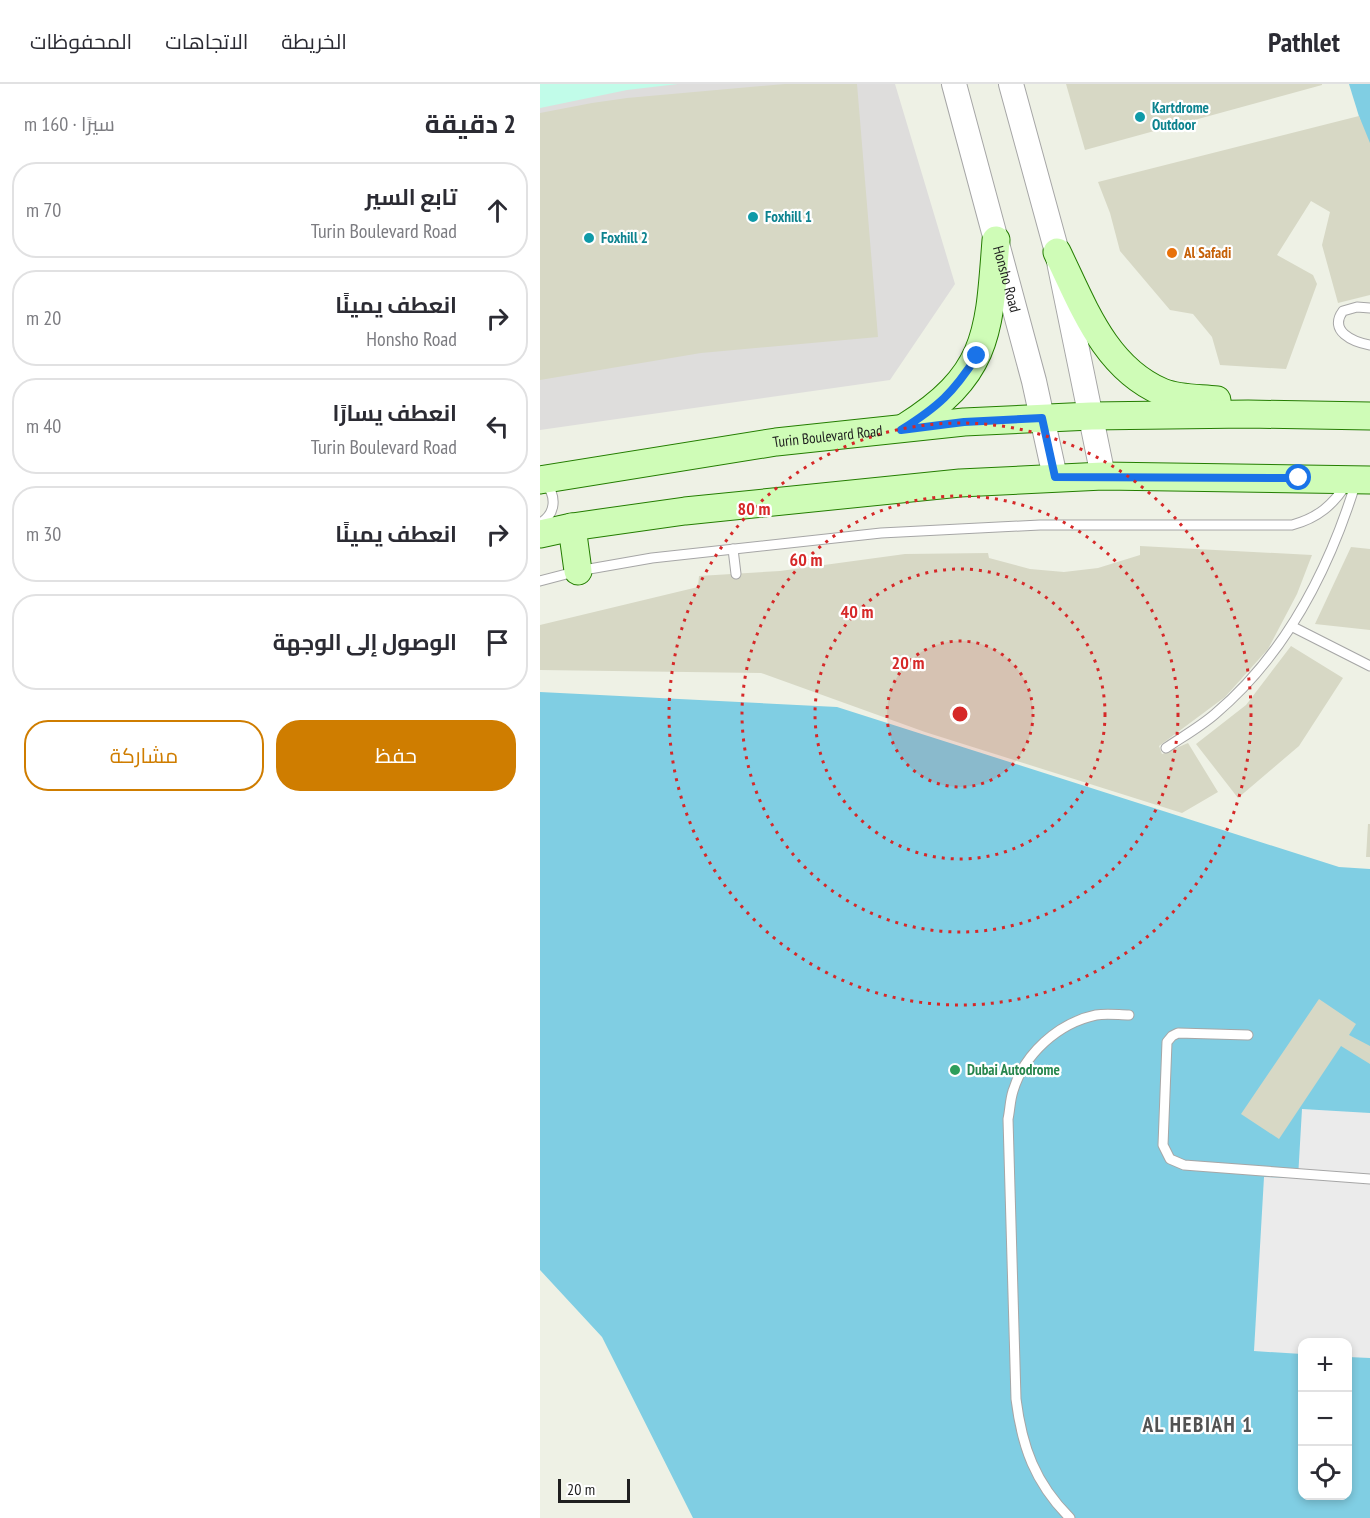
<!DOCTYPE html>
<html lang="ar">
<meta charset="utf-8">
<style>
:root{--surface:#fff;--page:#f2f2f3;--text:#2b2b33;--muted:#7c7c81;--line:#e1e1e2;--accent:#cf7d00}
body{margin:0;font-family:"PT Sans Narrow",Cairo,sans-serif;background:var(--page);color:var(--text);direction:rtl}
.controls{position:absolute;right:18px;bottom:18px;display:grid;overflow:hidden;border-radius:12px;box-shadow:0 3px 9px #0003}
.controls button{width:54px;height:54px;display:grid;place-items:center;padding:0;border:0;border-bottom:2px solid var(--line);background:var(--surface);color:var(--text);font:30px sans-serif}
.scale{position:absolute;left:18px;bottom:15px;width:72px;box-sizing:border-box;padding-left:6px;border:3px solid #1f1f1f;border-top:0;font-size:16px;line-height:21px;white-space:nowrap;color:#1f1f1f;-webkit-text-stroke:4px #fff;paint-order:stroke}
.stop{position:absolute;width:18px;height:18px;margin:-14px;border:4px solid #1a73e8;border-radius:50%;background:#fff}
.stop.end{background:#1a73e8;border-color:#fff;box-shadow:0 2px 6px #0008}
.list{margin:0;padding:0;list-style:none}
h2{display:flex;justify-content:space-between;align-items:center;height:78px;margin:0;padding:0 24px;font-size:26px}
h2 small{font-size:20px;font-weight:400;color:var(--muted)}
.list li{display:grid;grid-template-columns:39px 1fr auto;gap:18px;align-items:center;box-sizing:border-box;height:96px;margin:0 12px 12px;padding:0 12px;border:2px solid var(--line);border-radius:24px}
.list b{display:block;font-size:22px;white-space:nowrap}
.list p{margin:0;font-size:20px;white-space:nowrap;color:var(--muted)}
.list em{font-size:20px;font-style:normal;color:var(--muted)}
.actions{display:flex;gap:12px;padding:18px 24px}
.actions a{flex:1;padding:14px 0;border:2px solid var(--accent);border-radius:24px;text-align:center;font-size:21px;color:var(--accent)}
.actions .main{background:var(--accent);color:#fff}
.icon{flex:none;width:33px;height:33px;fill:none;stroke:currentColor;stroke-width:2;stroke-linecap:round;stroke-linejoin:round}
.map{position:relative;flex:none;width:830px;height:1434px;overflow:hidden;direction:ltr}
header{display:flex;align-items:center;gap:36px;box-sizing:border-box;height:84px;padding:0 30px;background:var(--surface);border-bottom:2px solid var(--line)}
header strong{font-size:28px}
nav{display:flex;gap:33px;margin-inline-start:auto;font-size:21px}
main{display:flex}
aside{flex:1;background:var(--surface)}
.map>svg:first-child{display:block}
.residential{fill:#dedddc}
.park{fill:#c1fce9}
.pitch{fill:#80cee3;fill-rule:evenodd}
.parking{fill:#ebebeb}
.building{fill:#d7d8c5}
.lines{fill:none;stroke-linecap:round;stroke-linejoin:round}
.service-casing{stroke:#a6a6a6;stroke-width:11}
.tertiary-casing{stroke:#a6a6a6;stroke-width:26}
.secondary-casing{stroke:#247d00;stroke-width:29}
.service{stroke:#fff;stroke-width:9}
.tertiary{stroke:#fff;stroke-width:24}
.secondary{stroke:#cffcb7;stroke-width:27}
.route{stroke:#1a73e8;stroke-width:8}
.ring{fill:none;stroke:#d62828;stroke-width:3;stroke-dasharray:3 6}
.culture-dot{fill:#0f9aa8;stroke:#fff;stroke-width:2}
.food-dot{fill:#e8710a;stroke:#fff;stroke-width:2}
.leisure-dot{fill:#2e9e5b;stroke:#fff;stroke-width:2}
.labels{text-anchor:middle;stroke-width:4.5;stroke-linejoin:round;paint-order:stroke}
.culture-label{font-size:15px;font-weight:bold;fill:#0d838f;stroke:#fff;text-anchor:start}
.food-label{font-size:15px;font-weight:bold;fill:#c56008;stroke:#fff;text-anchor:start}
.street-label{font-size:15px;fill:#1f1f1f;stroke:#fff}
.leisure-label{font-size:15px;font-weight:bold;fill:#27864d;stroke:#fff;text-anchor:start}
.district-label{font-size:21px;font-weight:bold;letter-spacing:1.5px;fill:#525252;stroke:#fff}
.centre{fill:#d62828;stroke:#fff;stroke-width:3}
.ring-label{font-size:18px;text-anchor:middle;font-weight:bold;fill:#d62828;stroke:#fff;stroke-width:4.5;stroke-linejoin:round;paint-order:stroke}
</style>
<header>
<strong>Pathlet</strong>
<nav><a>الخريطة</a><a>الاتجاهات</a><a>المحفوظات</a></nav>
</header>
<main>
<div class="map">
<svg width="830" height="1434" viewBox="0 0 830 1434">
<rect width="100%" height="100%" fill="#eef1e5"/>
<path class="residential" d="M 0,0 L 355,0 L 415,200 L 350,296 L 0,346 Z"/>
<path class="park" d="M 0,0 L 138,0 L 87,6 L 0,24 Z"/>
<g class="pitch">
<path d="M 809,0 L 830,0 L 830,68 Z"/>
<path d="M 0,608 L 297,623 L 799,783 L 830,785 L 830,1434 L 153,1434 L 62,1253 L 0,1186 ZM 762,1258 L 808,1258 L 808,1412 L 762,1412 Z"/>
</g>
<path class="parking" d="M 762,1025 L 830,1029 L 830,1274 L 808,1273 L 808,1258 L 762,1258 L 762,1270 L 714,1267 L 724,1093 L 758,1094 Z"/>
<g class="building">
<path d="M 245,0 L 317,0 L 338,253 L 161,269 L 0,296 L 0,29 L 52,19 L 87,14 Z"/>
<path d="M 526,0 L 782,0 L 782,1 L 545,66 Z"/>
<path d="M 819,32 L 830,59 L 830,211 L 798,219 L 782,161 L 790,128 L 771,117 L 737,171 L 773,191 L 777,200 L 746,285 L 680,281 L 672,253 L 653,230 L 630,226 L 580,167 L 570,129 L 558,98 Z"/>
<path d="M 600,462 L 772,471 L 757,510 L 728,565 L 685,613 L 619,662 L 622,670 L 648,659 L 678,708 L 642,729 L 385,648 L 221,589 L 0,586 L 0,541 L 158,503 L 159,492 L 240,487 L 365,470 L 448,469 L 449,474 L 490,485 L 524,488 L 558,484 L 600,471 Z"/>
<path d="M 811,463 L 830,465 L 830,546 L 775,540 Z"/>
<path d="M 751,562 L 803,594 L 759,662 L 698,714 L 656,660 L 706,621 Z"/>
<path d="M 828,740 L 830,740 L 830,773 L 826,773 Z"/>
<path d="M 779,915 L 816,940 L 809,951 L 830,962 L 830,980 L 801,962 L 739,1055 L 701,1030 Z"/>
</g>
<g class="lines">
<defs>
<g id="service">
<path d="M 830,224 L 817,223 L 803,227 C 788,247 813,258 830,261"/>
<path d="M 0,439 C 16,430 17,412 5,399"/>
<path d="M 193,465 L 196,490"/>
<path d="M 0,497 L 38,487 L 112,474 L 341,449 L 500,441 L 752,441 C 778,434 793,421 808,398"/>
<path d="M 753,543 L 830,582"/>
<path d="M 626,664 C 642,653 660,643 675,630 C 746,570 789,486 816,398"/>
<path d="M 708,951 L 638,949 L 632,952 L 627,958 L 623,1061 L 630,1075 L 644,1081 L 830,1095"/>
<path d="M 530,1434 C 495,1399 482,1363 476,1315 L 468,1035 C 470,1026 470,1016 473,1007 C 484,970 518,939 556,931 C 567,929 579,931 589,931"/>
</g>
<g id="tertiary">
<path id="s1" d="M 414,0 L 494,297 L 515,393"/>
<path d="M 471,0 L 517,168 L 563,392"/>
</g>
<g id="secondary">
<path d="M 517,168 C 543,221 564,283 622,308 C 639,315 659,314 677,316"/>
<path d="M 365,343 C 450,290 449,247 456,156"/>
<path id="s2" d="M 0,396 L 236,358 L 424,338 L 551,332 L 708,330 L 830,332"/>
<path d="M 32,443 L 38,487"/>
<path d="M 0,450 L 32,443 L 145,427 L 420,399 L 563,392 L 830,396"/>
</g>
</defs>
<use href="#service" class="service-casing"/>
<use href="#tertiary" class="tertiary-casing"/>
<use href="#secondary" class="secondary-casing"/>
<use href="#service" class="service"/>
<use href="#tertiary" class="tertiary"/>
<use href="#secondary" class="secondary"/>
</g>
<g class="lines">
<path class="route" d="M 437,272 C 413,309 399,322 361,346 L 424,338 L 502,334 L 515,393 L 759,394"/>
</g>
<circle cx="420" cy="630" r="73" fill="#d62828" fill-opacity=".12"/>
<g class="ring">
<circle cx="420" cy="630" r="73"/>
<circle cx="420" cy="630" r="145"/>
<circle cx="420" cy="630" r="218"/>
<circle cx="420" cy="630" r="291"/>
</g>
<g class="culture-dot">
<circle cx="600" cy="33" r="6"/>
<circle cx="213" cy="133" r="6"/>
<circle cx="49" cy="154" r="6"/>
</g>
<circle class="food-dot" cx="632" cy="169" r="6"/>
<circle class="leisure-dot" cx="415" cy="986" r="6"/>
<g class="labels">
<g class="culture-label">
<text x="612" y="29">Kartdrome<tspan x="612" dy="17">Outdoor</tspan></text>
<text x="225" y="138">Foxhill 1</text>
<text x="61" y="159">Foxhill 2</text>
</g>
<g class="food-label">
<text x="644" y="174">Al Safadi</text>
</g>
<g class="street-label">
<text dy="5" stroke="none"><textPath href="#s1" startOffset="202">Honsho Road</textPath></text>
<text dy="5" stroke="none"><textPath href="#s2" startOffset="291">Turin Boulevard Road</textPath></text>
</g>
<g class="leisure-label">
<text x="427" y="991">Dubai Autodrome</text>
</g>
<g class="district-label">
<text x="658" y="1348">AL HEBIAH 1</text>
</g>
</g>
<circle cx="420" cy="630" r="9" class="centre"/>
<g class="ring-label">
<text x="214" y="431">80 m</text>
<text x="266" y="482">60 m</text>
<text x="317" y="534">40 m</text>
<text x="368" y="585">20 m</text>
</g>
</svg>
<div class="controls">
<button>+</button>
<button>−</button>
<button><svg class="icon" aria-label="locate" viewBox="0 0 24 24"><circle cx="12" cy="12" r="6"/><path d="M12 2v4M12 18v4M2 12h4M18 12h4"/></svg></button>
</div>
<div class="scale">20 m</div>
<div class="stop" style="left:759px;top:394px"></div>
<div class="stop end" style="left:437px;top:272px"></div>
</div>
<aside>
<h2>2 دقيقة<small>سيرًا · 160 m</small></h2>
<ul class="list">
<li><svg class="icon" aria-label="ahead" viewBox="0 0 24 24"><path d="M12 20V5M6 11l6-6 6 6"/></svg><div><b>تابع السير</b><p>Turin Boulevard Road</p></div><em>70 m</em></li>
<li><svg class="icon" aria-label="right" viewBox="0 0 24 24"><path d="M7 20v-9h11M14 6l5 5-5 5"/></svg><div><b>انعطف يمينًا</b><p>Honsho Road</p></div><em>20 m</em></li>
<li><svg class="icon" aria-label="left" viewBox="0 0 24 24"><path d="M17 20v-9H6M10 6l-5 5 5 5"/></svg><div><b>انعطف يسارًا</b><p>Turin Boulevard Road</p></div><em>40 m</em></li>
<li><svg class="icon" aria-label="right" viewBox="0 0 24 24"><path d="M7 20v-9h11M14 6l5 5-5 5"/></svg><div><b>انعطف يمينًا</b></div><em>30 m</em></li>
<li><svg class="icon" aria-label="arrive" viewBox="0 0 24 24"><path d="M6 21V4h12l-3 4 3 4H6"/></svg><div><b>الوصول إلى الوجهة</b></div></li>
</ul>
<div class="actions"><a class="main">حفظ</a><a>مشاركة</a></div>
</aside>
</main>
